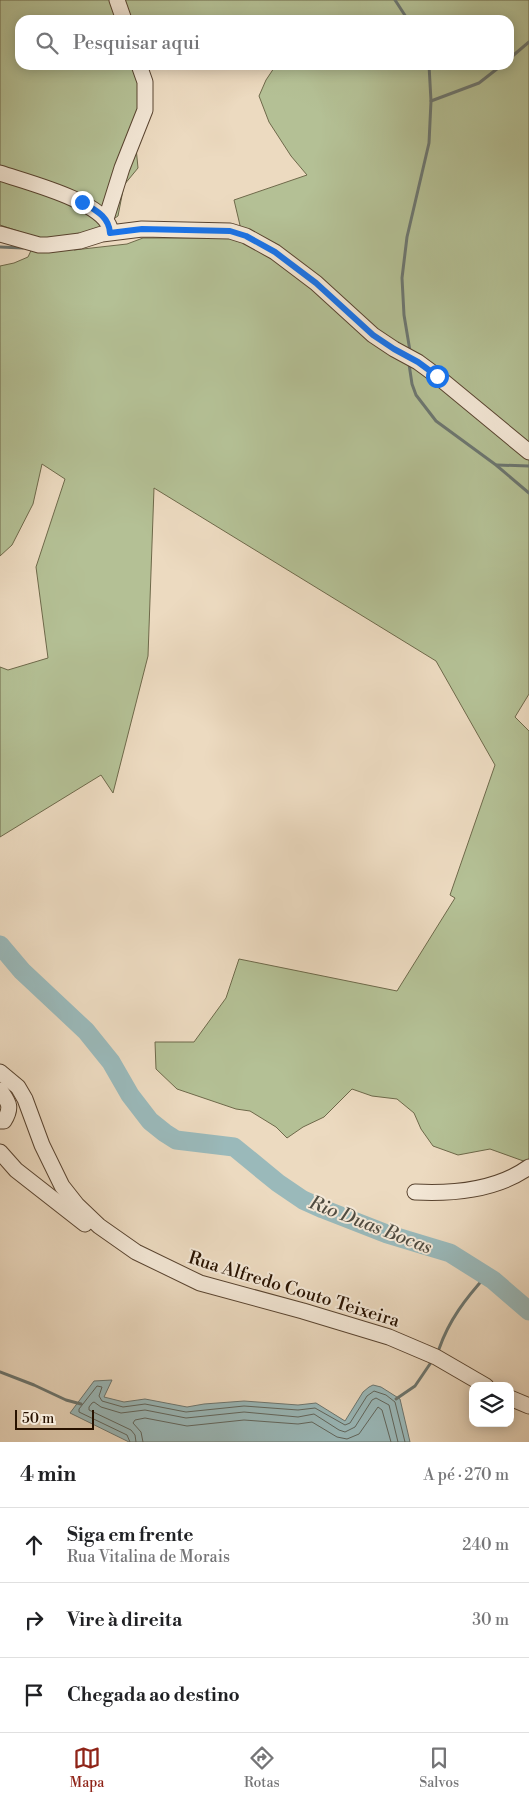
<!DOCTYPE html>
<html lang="pt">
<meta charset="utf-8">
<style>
:root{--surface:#fff;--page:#f2f2f2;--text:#202124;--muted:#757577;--line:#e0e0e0;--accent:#8f2418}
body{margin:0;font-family:"Libre Bodoni",serif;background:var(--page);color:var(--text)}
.controls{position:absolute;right:15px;bottom:15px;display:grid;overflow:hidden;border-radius:10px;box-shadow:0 2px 12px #0003}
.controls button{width:45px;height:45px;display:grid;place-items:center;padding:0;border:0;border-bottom:1px solid var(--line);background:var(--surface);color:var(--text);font:25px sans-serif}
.scale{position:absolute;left:15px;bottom:12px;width:79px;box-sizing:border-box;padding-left:5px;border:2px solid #281200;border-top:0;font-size:14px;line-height:18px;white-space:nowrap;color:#281200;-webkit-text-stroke:4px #f3e7d6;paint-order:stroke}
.stop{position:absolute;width:15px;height:15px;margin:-11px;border:4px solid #1a73e8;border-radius:50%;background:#fff}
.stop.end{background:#1a73e8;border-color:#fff;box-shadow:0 1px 5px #0008}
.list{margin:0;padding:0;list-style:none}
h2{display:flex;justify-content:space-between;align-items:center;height:65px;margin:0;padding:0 20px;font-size:21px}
h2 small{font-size:16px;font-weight:400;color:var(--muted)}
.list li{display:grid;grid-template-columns:32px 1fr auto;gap:15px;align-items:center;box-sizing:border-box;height:75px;padding:0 20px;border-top:1px solid var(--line)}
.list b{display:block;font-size:19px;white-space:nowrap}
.list p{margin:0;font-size:16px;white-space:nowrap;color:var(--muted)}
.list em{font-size:16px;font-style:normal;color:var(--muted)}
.icon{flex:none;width:28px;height:28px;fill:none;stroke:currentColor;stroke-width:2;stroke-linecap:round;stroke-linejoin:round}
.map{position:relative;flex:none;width:529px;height:1442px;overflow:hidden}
.search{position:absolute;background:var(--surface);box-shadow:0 2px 12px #0003;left:15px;right:15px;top:15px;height:55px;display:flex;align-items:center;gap:12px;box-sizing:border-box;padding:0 18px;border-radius:15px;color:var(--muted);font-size:19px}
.sheet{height:290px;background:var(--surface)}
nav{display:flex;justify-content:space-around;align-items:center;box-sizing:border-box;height:70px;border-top:1px solid var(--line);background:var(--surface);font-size:14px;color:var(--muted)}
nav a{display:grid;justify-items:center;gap:2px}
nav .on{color:var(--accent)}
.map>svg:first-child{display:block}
.green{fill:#b4c095;stroke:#6e694a;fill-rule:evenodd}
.water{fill:#9ab9ba;stroke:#6c7670}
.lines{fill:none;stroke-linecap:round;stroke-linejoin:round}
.shore{stroke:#61665d;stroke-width:1}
.stream{stroke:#6c7670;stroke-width:3}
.river{stroke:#9ab9ba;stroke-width:19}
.minor-casing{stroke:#594430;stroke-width:17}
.minor{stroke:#f3e7d6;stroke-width:15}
.route{stroke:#1a73e8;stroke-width:6}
.labels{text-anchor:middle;stroke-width:4;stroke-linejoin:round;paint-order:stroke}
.street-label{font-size:18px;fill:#281200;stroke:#f3e7d6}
.water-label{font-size:19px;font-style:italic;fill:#504c41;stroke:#f3e7d6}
</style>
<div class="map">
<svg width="529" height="1442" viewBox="0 0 529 1442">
<rect width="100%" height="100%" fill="#ecdac0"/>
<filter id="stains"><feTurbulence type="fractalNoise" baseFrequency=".004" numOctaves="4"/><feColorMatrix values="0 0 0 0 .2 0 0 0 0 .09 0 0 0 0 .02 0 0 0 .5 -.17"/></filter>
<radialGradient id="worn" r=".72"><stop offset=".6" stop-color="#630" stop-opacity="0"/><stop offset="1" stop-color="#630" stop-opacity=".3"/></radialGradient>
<path class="green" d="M 0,0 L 529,0 L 529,694 L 515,717 L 529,731 L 529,1163 L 490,1149 L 458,1155 L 433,1146 L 421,1129 L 414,1113 L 397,1099 L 372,1096 L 352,1089 L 324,1117 L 303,1127 L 287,1138 L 276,1127 L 250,1111 L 236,1109 L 177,1089 L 156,1069 L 155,1042 L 194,1042 L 226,998 L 239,959 L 397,991 L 455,898 L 450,895 L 495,765 L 436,661 L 154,488 L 148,656 L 113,793 L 101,775 L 0,837 L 0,667 L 8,670 L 48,658 L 36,567 L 65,479 L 42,464 L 33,504 L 12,545 L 0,556 L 0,266 L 14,263 L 28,257 L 35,242 L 27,234 L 0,225 ZM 20,20 L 509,20 L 509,65 L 276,65 L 266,80 L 259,96 L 269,122 L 291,156 L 307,175 L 234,200 L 243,238 L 143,238 L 127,244 L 74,250 L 74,241 L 96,231 L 118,216 L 124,185 L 138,168 L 135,137 L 144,65 L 20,65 Z"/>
<path class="water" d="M 112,1380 L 104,1397 L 124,1402 L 145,1399 L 187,1407 L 204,1404 L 244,1401 L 298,1405 L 316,1403 L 345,1421 L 363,1392 L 369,1387 L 373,1385 L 381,1387 L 400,1399 L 410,1442 L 129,1442 L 70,1413 L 94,1381 Z"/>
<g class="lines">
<g class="shore">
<path d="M 130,1442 L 127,1435 L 79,1412 L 79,1409 L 97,1386 L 102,1387 L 99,1396 L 102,1401 L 123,1407 L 145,1404 L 186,1412 L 244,1406 L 298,1410 L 315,1408 L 345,1425 L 350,1423 L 367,1396 L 374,1391 L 386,1395 L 395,1402 L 405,1442"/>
<path d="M 136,1442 L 135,1435 L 131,1430 L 89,1410 L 89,1407 L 92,1403 L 94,1402 L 101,1407 L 121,1413 L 145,1410 L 186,1418 L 244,1412 L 298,1417 L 314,1414 L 339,1430 L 345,1432 L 355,1427 L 372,1400 L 376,1398 L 389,1405 L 398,1442"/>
<path d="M 143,1442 L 141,1432 L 133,1423 L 135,1420 L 145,1418 L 187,1426 L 244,1420 L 298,1424 L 312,1422 L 337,1437 L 347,1439 L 359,1434 L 378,1407 L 382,1410 L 391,1442"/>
</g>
<g class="stream">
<path d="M 395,0 L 408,20"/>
<path d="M 509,59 L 529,42"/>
<path d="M 431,101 L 479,83 L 502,65"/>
<path d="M 0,247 L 23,248"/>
<path d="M 410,351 L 404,315 L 402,278 L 407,237 L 429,143 L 431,101 L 429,65"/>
<path d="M 409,364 L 412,384 L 416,395 L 436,421 L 496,465 L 529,493"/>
<path d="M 497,465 L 529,466"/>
<path d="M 439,1349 C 449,1320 466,1298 486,1276"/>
<path d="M 0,1372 L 34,1385 L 66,1400 L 81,1404"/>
<path d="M 396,1399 L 415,1386 L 432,1361"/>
</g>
<path class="river" d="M 0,945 L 22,971 L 86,1031 L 111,1062 L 130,1095 L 150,1121 L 165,1133 L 176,1140 L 234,1147 L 278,1183 L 303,1200 L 323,1209 L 387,1234 L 450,1253 L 493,1280 L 529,1311"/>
<defs>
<g id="minor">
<path d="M 117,0 L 124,20"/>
<path d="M 0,173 C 26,182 102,201 110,228"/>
<path d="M 106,219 L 122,168 L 145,110 L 145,82 L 139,65"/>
<path d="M 0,234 L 39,245 L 48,245 L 80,241 L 102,234 L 142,229 L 230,231 L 246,236 L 275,252 L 316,283 L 373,335 L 394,349 L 418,362 L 437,376 L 529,452"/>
<path d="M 0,1072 L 18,1087 L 25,1099 L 42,1145 L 62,1186 L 77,1205 L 99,1226 L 136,1252 L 200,1283 L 303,1311 L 389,1337 L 436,1357 L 486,1386"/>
<path d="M 0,1090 C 8,1102 13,1106 4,1121 L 0,1121"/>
<path d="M 0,1152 L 16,1170 L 85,1224"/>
<path d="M 415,1192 C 454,1194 497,1190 529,1167"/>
<path d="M 510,1398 L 529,1406"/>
</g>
</defs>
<use href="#minor" class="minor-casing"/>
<use href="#minor" class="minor"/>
</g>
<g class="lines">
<path class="route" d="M 82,202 C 95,210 109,216 110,233 L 142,229 L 230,231 L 246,236 L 275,252 L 316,283 L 373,335 L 394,349 L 418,362 L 437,376"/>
</g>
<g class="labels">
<g class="street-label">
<text transform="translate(294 1289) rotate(17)" y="6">Rua Alfredo Couto Teixeira</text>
</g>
<g class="water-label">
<text transform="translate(371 1224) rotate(21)" y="7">Rio Duas Bocas</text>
</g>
</g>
<rect width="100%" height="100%" filter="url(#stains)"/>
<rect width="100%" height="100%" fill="url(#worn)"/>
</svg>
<div class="controls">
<button><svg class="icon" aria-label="layers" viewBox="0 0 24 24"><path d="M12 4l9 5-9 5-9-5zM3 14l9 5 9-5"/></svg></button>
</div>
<div class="scale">50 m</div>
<div class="stop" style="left:437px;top:376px"></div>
<div class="stop end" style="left:82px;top:202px"></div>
<div class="search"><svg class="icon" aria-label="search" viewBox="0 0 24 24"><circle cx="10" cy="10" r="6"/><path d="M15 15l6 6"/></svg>Pesquisar aqui</div>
</div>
<section class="sheet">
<h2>4 min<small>A pé · 270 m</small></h2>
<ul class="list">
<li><svg class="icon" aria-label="ahead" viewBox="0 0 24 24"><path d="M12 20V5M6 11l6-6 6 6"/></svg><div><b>Siga em frente</b><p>Rua Vitalina de Morais</p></div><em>240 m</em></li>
<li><svg class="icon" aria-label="right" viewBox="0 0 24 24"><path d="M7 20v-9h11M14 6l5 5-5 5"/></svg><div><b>Vire à direita</b></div><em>30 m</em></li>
<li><svg class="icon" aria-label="arrive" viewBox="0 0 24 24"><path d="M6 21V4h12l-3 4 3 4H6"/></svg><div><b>Chegada ao destino</b></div></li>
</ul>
</section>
<nav>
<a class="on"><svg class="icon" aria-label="map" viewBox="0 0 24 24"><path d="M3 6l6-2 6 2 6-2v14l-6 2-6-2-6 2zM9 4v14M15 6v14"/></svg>Mapa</a>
<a><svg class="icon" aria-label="directions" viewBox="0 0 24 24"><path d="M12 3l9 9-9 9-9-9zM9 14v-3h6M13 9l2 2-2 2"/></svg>Rotas</a>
<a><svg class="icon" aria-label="saved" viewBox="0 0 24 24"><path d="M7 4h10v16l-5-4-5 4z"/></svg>Salvos</a>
</nav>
